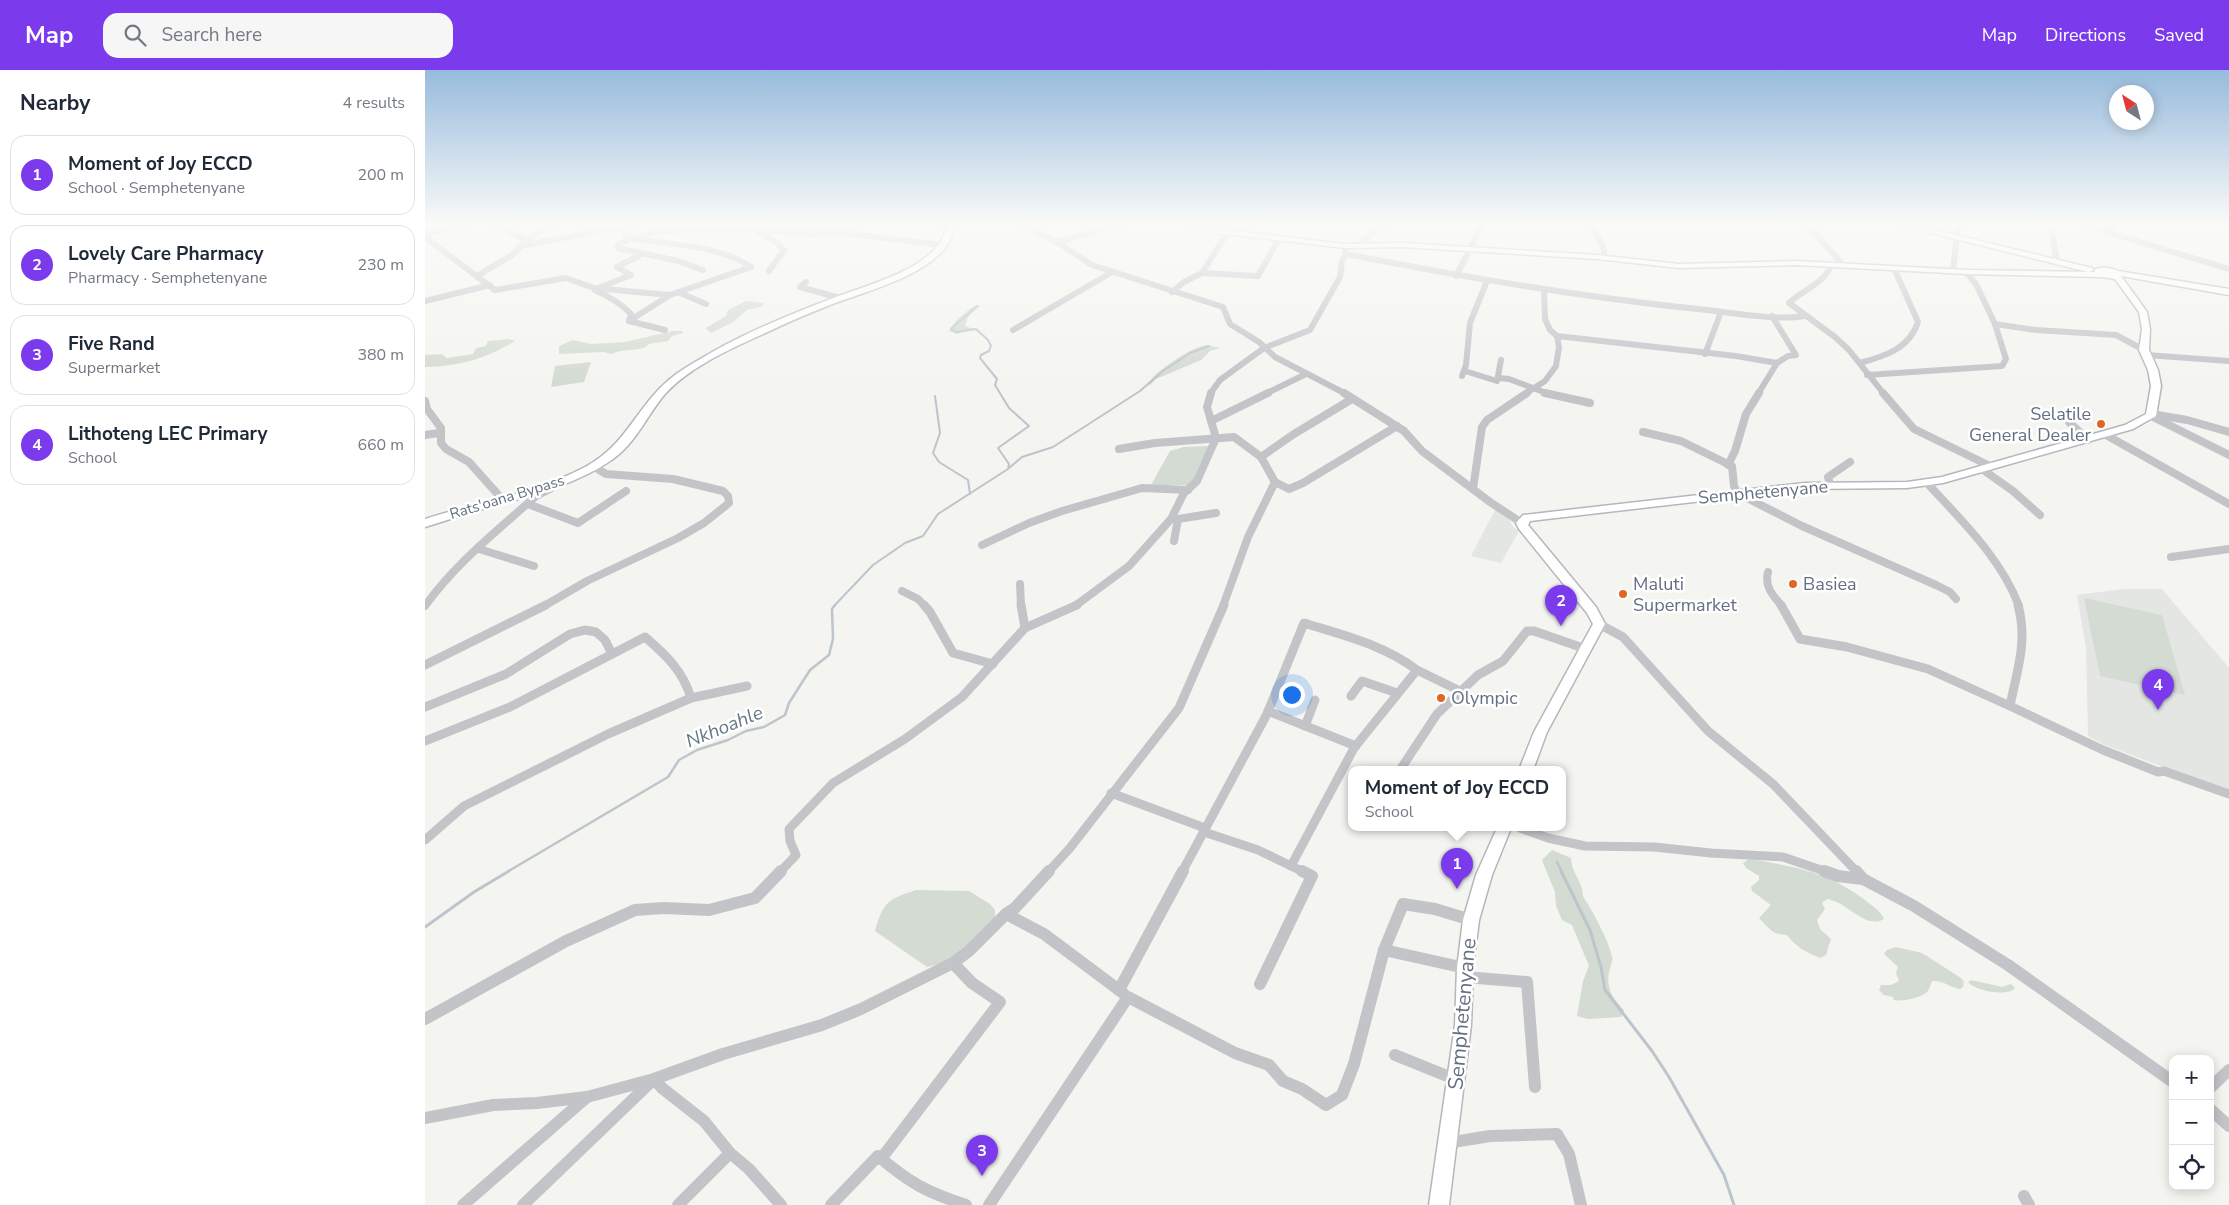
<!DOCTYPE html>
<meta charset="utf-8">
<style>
:root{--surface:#fff;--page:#f6f6f7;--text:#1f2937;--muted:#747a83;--line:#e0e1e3;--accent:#7c3aed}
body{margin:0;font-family:"Nunito Sans",sans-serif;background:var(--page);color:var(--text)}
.controls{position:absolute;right:15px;bottom:15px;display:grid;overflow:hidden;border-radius:10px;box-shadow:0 2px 12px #0003}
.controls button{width:45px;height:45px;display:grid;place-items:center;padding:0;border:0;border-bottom:1px solid var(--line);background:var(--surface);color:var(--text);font:25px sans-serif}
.compass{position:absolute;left:1684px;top:15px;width:45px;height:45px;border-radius:50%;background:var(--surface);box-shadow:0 2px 12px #0003;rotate:324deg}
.you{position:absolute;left:866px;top:624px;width:18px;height:18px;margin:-12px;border:4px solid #fff;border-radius:50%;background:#1a73e8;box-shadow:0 0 0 8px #1a73e833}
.badge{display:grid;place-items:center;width:32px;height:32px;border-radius:50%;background:var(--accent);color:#fff;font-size:16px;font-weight:700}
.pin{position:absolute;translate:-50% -41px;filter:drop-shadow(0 1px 2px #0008)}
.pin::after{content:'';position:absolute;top:26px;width:18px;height:15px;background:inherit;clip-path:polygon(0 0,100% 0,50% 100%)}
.popup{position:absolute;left:923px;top:696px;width:218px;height:65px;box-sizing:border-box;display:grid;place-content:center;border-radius:10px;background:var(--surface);filter:drop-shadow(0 1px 4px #0005);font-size:16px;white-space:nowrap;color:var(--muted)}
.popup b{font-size:19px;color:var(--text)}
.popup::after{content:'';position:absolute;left:50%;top:100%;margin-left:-10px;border:10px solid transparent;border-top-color:var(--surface)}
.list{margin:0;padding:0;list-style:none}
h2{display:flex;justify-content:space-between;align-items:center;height:65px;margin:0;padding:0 20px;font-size:21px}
h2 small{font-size:16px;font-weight:400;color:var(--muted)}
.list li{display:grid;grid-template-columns:32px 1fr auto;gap:15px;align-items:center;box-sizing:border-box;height:80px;margin:0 10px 10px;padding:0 10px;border:1px solid var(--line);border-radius:15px}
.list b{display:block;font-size:19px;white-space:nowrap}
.list p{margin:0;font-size:16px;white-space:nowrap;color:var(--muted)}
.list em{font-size:16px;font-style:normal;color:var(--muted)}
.icon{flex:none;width:28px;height:28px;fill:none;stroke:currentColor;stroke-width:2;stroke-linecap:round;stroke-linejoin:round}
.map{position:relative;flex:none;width:1804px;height:1135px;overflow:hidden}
header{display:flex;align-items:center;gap:30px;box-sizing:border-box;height:70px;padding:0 25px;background:var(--accent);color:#fff}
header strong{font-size:24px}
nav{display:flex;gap:28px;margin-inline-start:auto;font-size:18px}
.search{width:350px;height:45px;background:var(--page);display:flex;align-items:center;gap:12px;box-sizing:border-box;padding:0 18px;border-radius:15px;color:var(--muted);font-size:19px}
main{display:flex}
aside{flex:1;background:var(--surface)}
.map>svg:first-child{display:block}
.built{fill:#e4e6e4}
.green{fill:#d4dbd2}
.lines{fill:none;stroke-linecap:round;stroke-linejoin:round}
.stream-far2{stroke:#bdc5cc;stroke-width:2}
.stream-far1{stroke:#bdc5cc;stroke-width:2.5}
.stream{stroke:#bdc5cc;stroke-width:3}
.secondary-casing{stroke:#b4b7bc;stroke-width:3}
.street-far3{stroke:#c2c4c8;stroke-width:6}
.street-far2{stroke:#c2c4c8;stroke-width:8}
.street-far1{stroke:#c2c4c8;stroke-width:9}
.street{stroke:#c2c4c8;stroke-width:12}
.secondary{fill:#fff;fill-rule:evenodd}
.poi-dot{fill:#de6726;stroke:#fff;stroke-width:2}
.labels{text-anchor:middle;stroke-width:5;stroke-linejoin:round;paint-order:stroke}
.far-street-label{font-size:15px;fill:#647081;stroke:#fff}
.poi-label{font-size:18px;fill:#647081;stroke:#fff;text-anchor:start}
.street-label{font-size:18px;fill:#647081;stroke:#fff}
.water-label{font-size:19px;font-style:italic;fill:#647985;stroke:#fff}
.near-street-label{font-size:21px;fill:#647081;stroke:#fff}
</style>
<header>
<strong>Map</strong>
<div class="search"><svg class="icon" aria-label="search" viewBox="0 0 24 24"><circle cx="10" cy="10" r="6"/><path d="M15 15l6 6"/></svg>Search here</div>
<nav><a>Map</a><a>Directions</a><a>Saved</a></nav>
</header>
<main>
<aside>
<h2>Nearby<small>4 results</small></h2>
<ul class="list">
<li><span class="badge">1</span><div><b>Moment of Joy ECCD</b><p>School · Semphetenyane</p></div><em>200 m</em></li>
<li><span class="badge">2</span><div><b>Lovely Care Pharmacy</b><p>Pharmacy · Semphetenyane</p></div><em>230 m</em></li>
<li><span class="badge">3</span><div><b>Five Rand</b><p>Supermarket</p></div><em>380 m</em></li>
<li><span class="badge">4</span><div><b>Lithoteng LEC Primary</b><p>School</p></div><em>660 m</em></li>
</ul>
</aside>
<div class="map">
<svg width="1804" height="1135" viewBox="0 0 1804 1135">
<rect width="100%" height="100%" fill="#f4f4f0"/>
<g class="built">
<path d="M 1070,440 L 1083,447 L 1088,457 L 1094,461 L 1076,493 L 1046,486 Z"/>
<path d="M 1699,519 L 1737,519 L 1804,598 L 1804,722 L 1680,675 L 1663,666 L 1661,578 L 1652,525 Z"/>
</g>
<g class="green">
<path d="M 321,231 L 338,233 L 338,236 L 322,240 L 308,252 L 286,263 L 281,258 L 301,246 L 303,240 Z"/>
<path d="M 552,235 L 555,236 L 543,247 L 540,256 L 549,259 L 532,264 L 524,261 C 527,253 544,238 552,235 Z"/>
<path d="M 248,261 L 257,261 L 258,263 L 247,266 L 243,271 L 224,274 C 216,283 200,277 187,284 L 179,282 L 134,284 L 134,276 L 148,270 L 166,274 L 200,272 Z"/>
<path d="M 84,269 L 90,271 C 60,289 34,296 0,297 L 0,285 L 17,284 L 22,288 L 48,284 L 51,278 L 61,276 L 63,271 Z"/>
<path d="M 782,275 L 795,278 L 785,281 L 776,290 L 731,309 L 725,315 L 723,314 C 730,301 766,277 782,275 Z"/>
<path d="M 166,292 L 159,312 L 126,317 L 130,296 Z"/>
<path d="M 784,376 L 766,415 L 726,415 L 745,381 L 759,377 Z"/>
<path d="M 1659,528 L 1737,545 L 1760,625 L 1675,606 Z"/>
<path d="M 1127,780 L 1146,788 C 1146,803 1159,813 1158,827 C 1165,835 1186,876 1187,887 C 1188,891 1185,898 1184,902 C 1181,919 1188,929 1199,940 L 1196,947 L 1163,949 L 1152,946 L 1158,911 L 1164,896 L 1147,855 L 1137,850 L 1131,836 L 1130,822 L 1117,790 Z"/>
<path d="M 1324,789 C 1368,796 1404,802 1440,830 C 1447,836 1455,840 1459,849 C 1440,860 1423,832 1402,829 L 1397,833 L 1400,839 L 1392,850 L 1395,859 L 1406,869 C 1405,874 1402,878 1402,884 L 1396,888 C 1383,884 1370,876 1362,865 C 1347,865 1344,858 1334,848 L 1346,835 L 1327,821 L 1326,817 L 1334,810 L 1334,806 L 1321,798 L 1318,793 Z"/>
<path d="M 491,820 L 544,821 L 565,834 L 570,840 L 570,848 L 557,865 L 522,892 L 502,897 L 450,861 C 458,832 463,829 491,820 Z"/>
<path d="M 1471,877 L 1497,883 L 1536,908 L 1539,912 L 1538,917 L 1535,919 C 1523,917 1519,910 1507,911 C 1505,915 1505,919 1502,922 C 1496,928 1476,932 1469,930 L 1468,927 L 1459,925 L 1454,920 L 1456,915 L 1466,915 L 1474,911 L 1471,903 L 1473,897 L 1459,884 L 1462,880 Z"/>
<path d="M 1546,910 L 1577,917 L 1586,914 L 1590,918 C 1583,927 1550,921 1543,912 Z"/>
</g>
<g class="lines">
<g class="stream-far2">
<path d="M 510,326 L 515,363 L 508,383 L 514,392 L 543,410 L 545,424"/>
<path d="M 584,398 L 597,387 L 628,377 L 715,321 L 738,301 L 765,283 L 784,276"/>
<path d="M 409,536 L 448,495 L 480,473 L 498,466 L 513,444 L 583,399 L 584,394 L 573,378 L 604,356 L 584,338 L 570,315 L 572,309 L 555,288 L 556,285 L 564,281 L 566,276 L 563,270 L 551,259 L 531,262 L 526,259 L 552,236"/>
</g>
<g class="stream-far1">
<path d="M 1132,792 L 1137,802"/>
<path d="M 82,802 L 243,707 L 254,690 L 272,680 L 303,670 L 321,661 L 339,657 L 360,645 L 364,633 L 385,600 L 404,585 L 408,569 L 407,539 L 410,535"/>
</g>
<g class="stream">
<path d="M 1136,801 L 1165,860 L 1176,897 L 1180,920 L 1227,981 L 1244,1007 L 1299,1105 L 1309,1135"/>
<path d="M 0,857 L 49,822 L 84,801"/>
</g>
<defs>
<g id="secondary">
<path d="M 521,154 L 529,154 C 528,201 440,221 405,235 C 382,244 359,254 336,265 C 303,280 265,297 240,324 C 222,345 211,373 188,389 C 148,417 97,428 51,441 C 34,446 17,452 0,457 L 0,449 C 53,432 112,423 162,396 C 203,373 211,337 245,309 C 258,298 274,290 289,281 C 338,254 390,234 442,216 C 469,206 520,188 521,154 Z"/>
<path d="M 762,154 L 776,154 L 793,159 L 920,174 L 978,173 L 1172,185 L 1254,194 L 1372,191 L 1541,200 L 1663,202 L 1470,154 L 1485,154 L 1667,198 L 1668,200 L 1665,202 L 1670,202 L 1670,199 C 1678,197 1685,197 1693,201 L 1804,219 L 1804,225 L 1696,206 L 1722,242 L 1725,259 L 1724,280 L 1733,300 L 1736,316 L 1731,346 L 1708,359 L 1518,413 L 1482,418 L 1380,419 L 1105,451 L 1103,455 L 1171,537 L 1180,554 L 1122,662 L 1108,700 L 1094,700 L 1109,662 L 1168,554 L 1162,543 L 1094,459 L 1091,453 L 1098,445 L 1380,413 L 1482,412 L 1517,407 L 1700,355 L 1721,344 L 1726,316 L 1723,300 L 1714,280 L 1717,259 L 1714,242 L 1690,209 L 1677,207 L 1541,204 L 1372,195 L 1254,198 L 1172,189 L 978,177 L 920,178 L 793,163 Z"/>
<path d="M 1072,758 L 1086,758 L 1067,805 L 1054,850 L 1048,898 L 1046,955 L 1024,1135 L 1004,1135 L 1030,955 L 1032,898 L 1038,850 L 1051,805 Z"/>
</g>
</defs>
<use href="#secondary" class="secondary-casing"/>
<g class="street-far3">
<path d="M 191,154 L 202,166 L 211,169 L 233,161 L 315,158 L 388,164 L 411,162 L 517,175"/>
<path d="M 595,154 L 632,172 L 667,195 L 798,237 L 805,254 L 834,272 L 850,287 L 921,324"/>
<path d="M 1167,154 L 1179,180 L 1179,188"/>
<path d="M 1380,154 L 1379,157 L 1389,162 L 1419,196"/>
<path d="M 1626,154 L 1632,193"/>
<path d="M 1656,154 L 1804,199"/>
<path d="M 1680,160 L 1691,154"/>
<path d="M 334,162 L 349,170 L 359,180 L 344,201"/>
<path d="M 0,164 L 45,154"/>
<path d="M 0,167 L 70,220 L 141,208 L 169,218 L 245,225"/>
<path d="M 205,168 L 193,175 L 193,178 L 253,191 L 278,200"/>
<path d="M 211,169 C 250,175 293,175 326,197"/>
<path d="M 102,170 L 127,154"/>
<path d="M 632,172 L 696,154"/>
<path d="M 941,174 L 939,170 L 959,154"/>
<path d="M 101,175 L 209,154"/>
<path d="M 920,179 L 921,184 C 1038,207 1155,227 1273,239 C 1302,242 1352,251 1379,246"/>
<path d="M 1407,194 C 1399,214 1379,219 1364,233 L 1410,267 L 1424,280 L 1459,324"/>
<path d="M 1528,201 L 1533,154"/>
<path d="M 1541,202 L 1551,214 L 1570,254 L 1611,260 L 1691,265 L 1719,280"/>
<path d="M 777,203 L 833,206 L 855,167"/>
<path d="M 52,206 L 87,185 L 102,170 L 68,154"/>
<path d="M 1031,206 L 1058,154"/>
<path d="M 381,212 L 375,217 L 415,228"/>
<path d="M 176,217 L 206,205 L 192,197 L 217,184"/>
<path d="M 170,220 C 183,226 196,233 206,244 L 204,251"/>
<path d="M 253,222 L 281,234"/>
<path d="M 747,222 L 759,212 L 777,203 L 799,168 L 805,162"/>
<path d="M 0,231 L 65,215"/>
<path d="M 240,260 L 204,251 L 245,225 L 326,197"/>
<path d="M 588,260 L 687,202"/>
<path d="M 1132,266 L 1311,286 L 1352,293 L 1363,286 L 1371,285 L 1347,246"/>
<path d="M 1280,284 L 1296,242"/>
<path d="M 1722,285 L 1804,291"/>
<path d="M 1435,293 C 1460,286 1484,279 1493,252 L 1469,198"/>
<path d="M 1040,301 L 1072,311 L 1076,290"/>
<path d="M 1442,305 L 1577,296 L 1581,289 L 1570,254"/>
<path d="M 1037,306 L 1041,295 L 1045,253 L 1062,211"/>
<path d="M 1074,308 L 1084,309 L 1124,324"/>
<path d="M 785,324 L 795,310 L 839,278 L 885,260 L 915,207 L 917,191 L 921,184"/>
<path d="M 840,324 L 881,304"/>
<path d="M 1100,324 L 1120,311 L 1131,296 L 1134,277 L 1132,266 L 1125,260 L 1120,249 L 1119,219"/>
<path d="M 1333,324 L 1352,293"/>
</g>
<g class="street-far2">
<path d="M 919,323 L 979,361 L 997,381 L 1065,432 L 1097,453"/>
<path d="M 1120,323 L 1165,333"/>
<path d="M 1458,323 L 1489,359 L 1565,396"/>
<path d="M 0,331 L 2,339 L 16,358 L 16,373 L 21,379 L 44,392 L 77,429"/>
<path d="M 1727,344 L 1762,350 L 1804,362"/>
<path d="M 1726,346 L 1804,385"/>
<path d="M 786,351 L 843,323"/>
<path d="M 1644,352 L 1663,370"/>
<path d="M 1218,362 L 1256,371 L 1307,396 L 1309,416 L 1312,422"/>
<path d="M 0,365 L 14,363"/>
<path d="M 1681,365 L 1804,434"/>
<path d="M 694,379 L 730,373 L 809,367 L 836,387 L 850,412 L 823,467 L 798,536"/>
<path d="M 836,387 L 869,364 L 927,329"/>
<path d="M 1303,395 L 1310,381 L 1321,344 L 1334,323"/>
<path d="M 1557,399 L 1588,421 L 1615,445"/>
<path d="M 850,412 L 864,419 L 878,413 L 972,356"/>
<path d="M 1502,413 C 1536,450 1576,488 1594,536"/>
<path d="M 1405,415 L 1403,407 L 1425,392"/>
<path d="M 1048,419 L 1057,357 L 1062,350 L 1102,323"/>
<path d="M 1316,422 L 1318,426 L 1377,456 L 1511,515 L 1525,522 L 1531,529"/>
<path d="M 103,434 L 153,453 L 201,421"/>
<path d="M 747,449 L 753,449 L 749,471"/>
<path d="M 753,449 L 791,443"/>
<path d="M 557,475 L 604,453 L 637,441 L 717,418 L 763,420"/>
<path d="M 54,479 L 109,496"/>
<path d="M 1746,487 L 1804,479"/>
<path d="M 1343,502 C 1339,516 1348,526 1357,536"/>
<path d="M 595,514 L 596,536"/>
<path d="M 477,521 L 493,529 L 500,536"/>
<path d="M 0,536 C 31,493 72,461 111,426 L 125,419 L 126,415"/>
<path d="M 119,536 L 162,511 L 253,468 L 279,453 L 304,433 L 303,426 L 298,421 L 248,409 L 181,404 L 168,396"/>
<path d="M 650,536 L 704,496 L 746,449 L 759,423 L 772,411 L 791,368 L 782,337 L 786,323"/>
</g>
<g class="street-far1">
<path d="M 499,535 L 505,542 L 528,583 L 568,594"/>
<path d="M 596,535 L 600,558 L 652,535"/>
<path d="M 1356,535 L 1375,569 L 1422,577 L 1503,599 L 1585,636"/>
<path d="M 1593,535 C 1603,572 1592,600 1585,636 L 1678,680 L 1733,702 L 1739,701 L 1804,724"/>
<path d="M 1174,554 L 1198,567 L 1283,661 L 1348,714 L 1432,802"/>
<path d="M 0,595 L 121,535"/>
<path d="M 926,626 L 937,611 L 972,623"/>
<path d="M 0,637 L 81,604 L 145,564 L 160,560 L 171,562 L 180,570 L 187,584"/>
<path d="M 843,641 L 931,676"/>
<path d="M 880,656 L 890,630"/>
<path d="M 0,671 L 85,637 L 220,567 C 241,585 258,601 266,628"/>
<path d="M 975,700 L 1012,644 L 1053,605 L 1078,591 L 1102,561 L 1109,561 L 1161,579"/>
<path d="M 686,723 L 780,758"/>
<path d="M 1095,758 L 1123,768 L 1160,776 L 1229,777 L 1286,783 L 1358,787 L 1402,802"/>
<path d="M 779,762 L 833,780 L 866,796"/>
<path d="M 0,770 L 39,736 L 183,664 L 266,628 L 322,616"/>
<path d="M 355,802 L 371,785 L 365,771 L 364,759 L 408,713 L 480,669 L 537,627 L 600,558"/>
<path d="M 623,802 L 645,778 L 754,638 L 799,535"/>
<path d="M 757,802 L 842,644 L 879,553 C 918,565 959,575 992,600"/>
<path d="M 879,802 L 866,796 L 929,678 L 992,600 L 1035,621"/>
</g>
<g class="street">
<path d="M 1399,801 L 1413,806 L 1438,809"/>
<path d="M 1431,801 L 1438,809 L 1489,836 L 1583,895 L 1748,1012"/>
<path d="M 581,844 L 619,864 L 698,923"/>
<path d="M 959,880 L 1040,898"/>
<path d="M 1040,907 L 1102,912 L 1110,1017"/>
<path d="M 835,914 L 887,806 L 877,801"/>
<path d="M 694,920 L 758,801"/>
<path d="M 0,949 L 141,871 L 210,840 L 239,838 L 284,840 L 330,828 L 356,801"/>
<path d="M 970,985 L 1032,1010"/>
<path d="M 1785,1018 L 1804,1000"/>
<path d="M 1785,1039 L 1804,1056"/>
<path d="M 0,1048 L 68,1035 L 112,1033 L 162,1027 L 229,1009 L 298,984 L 397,955 L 436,939 L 528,893 L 544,881 L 581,844 L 590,838 L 624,801"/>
<path d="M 1022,1073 L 1065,1066 L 1132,1064 L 1144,1084 L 1156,1135"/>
<path d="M 456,1089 L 575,932 L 547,913 L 528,893"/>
<path d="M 1599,1126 L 1604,1135"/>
<path d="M 38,1135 L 162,1027"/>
<path d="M 98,1135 L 229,1009 L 237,1018 L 279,1051 L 305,1083 L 324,1099 L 356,1135"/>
<path d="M 253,1135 L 305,1083"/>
<path d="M 406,1135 L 453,1086 C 485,1113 501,1122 541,1135"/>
<path d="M 564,1135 L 703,927 L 810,983 L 844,995 L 858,1011 L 877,1019 L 901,1035 L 917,1025 L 929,994 L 959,880 L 978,834 L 1010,839 L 1046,850"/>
</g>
<use href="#secondary" class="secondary"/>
</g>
<linearGradient id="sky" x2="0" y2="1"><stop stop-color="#97bbdd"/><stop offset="0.49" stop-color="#fafaf8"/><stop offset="1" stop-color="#fafaf8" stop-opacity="0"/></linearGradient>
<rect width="1804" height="313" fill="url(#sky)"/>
<g class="poi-dot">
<circle cx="1676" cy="354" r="5"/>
<circle cx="1368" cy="514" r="5"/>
<circle cx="1198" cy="524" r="5"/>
<circle cx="1016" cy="628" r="5"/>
</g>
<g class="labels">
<g class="far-street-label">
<text transform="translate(82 427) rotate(-17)" y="5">Rats'oana Bypass</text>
</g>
<g class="poi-label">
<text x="1666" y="350" text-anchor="end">Selatile<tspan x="1666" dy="21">General Dealer</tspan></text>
<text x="1208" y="520">Maluti<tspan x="1208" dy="21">Supermarket</tspan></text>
<text x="1378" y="520">Basiea</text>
<text x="1026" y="634">Olympic</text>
</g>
<g class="street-label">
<text transform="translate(1338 422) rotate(-5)" y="6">Semphetenyane</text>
</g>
<g class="water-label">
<text transform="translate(299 656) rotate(-22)" y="7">Nkhoahle</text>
</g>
<g class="near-street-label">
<text transform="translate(1037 944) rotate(-85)" y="7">Semphetenyane</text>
</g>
</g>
</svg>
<div class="controls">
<button>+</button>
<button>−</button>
<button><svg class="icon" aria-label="locate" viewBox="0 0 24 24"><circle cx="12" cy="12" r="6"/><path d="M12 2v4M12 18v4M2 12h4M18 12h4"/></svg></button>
</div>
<svg class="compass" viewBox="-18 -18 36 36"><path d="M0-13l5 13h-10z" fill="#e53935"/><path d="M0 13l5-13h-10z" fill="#747a83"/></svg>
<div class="you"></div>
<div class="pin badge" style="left:1032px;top:819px">1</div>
<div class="popup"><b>Moment of Joy ECCD</b>School</div>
<div class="pin badge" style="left:1136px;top:556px">2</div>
<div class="pin badge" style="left:557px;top:1106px">3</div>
<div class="pin badge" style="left:1733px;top:640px">4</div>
</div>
</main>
